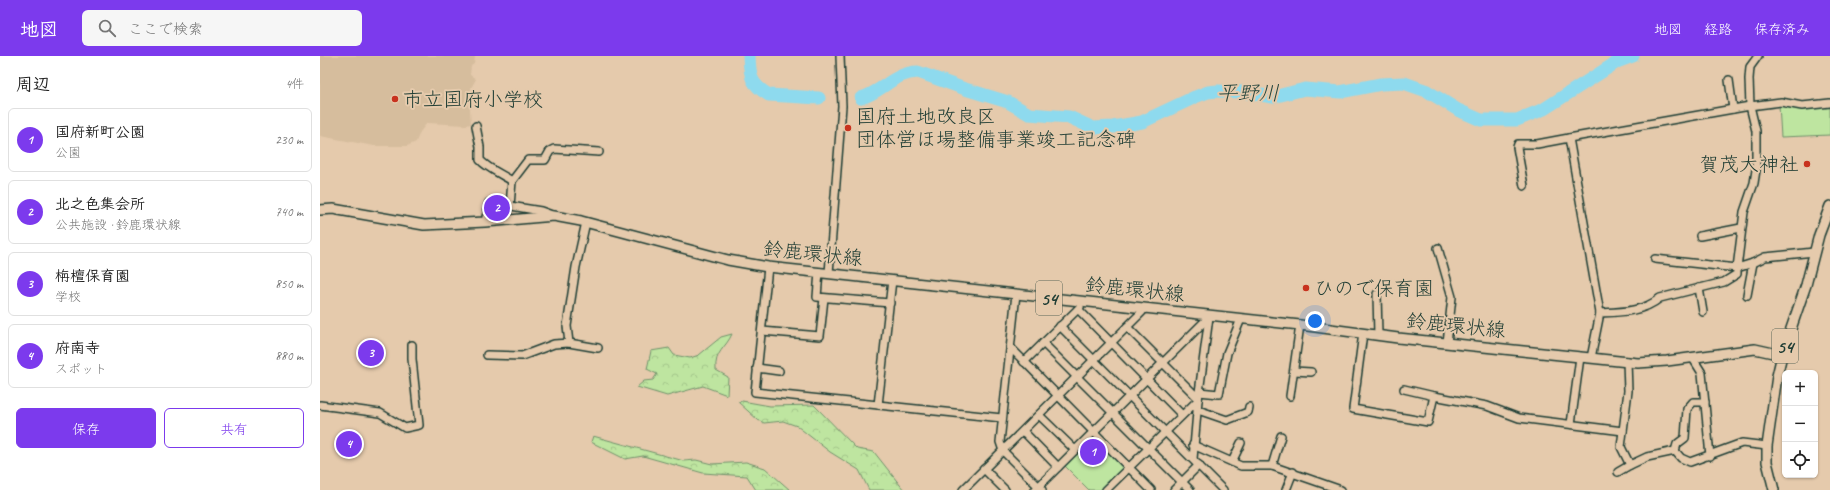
<!DOCTYPE html>
<html lang="ja">
<meta charset="utf-8">
<style>
:root{--surface:#fff;--page:#f6f6f6;--text:#222;--muted:#767676;--line:#e0e0e0;--accent:#7c3aed}
body{margin:0;font-family:Caveat,"Klee One",sans-serif;background:var(--page);color:var(--text)}
.controls{position:absolute;right:12px;bottom:12px;display:grid;overflow:hidden;border-radius:6px;box-shadow:0 1px 3px #0004}
.controls button{width:36px;height:36px;display:grid;place-items:center;padding:0;border:0;border-bottom:1px solid var(--line);background:var(--surface);color:var(--text);font:20px sans-serif}
.you{position:absolute;left:995px;top:265px;width:14px;height:14px;margin:-10px;border:3px solid #fff;border-radius:50%;background:#1a73e8;box-shadow:0 0 0 6px #1a73e833}
.badge{display:grid;place-items:center;width:26px;height:26px;border-radius:50%;background:var(--accent);color:#fff;font-size:13px;font-weight:700}
.pin{position:absolute;translate:-50% -50%;border:2px solid #fff;box-shadow:0 1px 4px #0006}
.list{margin:0;padding:0;list-style:none}
h2{display:flex;justify-content:space-between;align-items:center;height:52px;margin:0;padding:0 16px;font-size:17px}
h2 small{font-size:13px;font-weight:400;color:var(--muted)}
.list li{display:grid;grid-template-columns:26px 1fr auto;gap:12px;align-items:center;box-sizing:border-box;height:64px;margin:0 8px 8px;padding:0 8px;border:1px solid var(--line);border-radius:6px}
.list b{display:block;font-size:15px;white-space:nowrap}
.list p{margin:0;font-size:13px;white-space:nowrap;color:var(--muted)}
.list em{font-size:13px;font-style:normal;color:var(--muted)}
.actions{display:flex;gap:8px;padding:12px 16px}
.actions a{flex:1;padding:9px 0;border:1px solid var(--accent);border-radius:6px;text-align:center;font-size:14px;color:var(--accent)}
.actions .main{background:var(--accent);color:#fff}
.icon{flex:none;width:22px;height:22px;fill:none;stroke:currentColor;stroke-width:2;stroke-linecap:round;stroke-linejoin:round}
.map{position:relative;flex:none;width:1510px;height:434px;overflow:hidden}
header{display:flex;align-items:center;gap:24px;box-sizing:border-box;height:56px;padding:0 20px;background:var(--accent);color:#fff}
header strong{font-size:19px}
nav{display:flex;gap:22px;margin-inline-start:auto;font-size:14px}
.search{width:280px;height:36px;background:var(--page);display:flex;align-items:center;gap:10px;box-sizing:border-box;padding:0 14px;border-radius:6px;color:var(--muted);font-size:15px}
main{display:flex}
aside{flex:1;background:var(--surface)}
.map>svg:first-child{display:block}
.built{fill:#d6bd9d}
.forest{fill:url(#forest-crowns);stroke:#6e916a}
.park{fill:#bee5a0;stroke:#6e916a}
.lines{fill:none;stroke-linecap:round;stroke-linejoin:round}
.river{stroke:#8edaee;stroke-width:13}
.minor-casing{stroke:#1f3d34;stroke-width:10}
.major-casing{stroke:#1f3d34;stroke-width:12}
.minor{stroke:#e5caac;stroke-width:7}
.major{stroke:#e5caac;stroke-width:9}
.poi-dot{fill:#c8321e;stroke:#e5caac;stroke-width:1.5}
.labels{text-anchor:middle;stroke-width:4;stroke-linejoin:round;paint-order:stroke}
.shield{fill:#e5caac;stroke:#5a6758;stroke-width:1}
.shield-label{font-size:19px;font-weight:bold;fill:#1f3d34}
.poi-label{font-size:20px;fill:#1f3d34;stroke:#e5caac;text-anchor:start}
.street-label{font-size:20px;fill:#1f3d34;stroke:#e5caac}
.water-label{font-size:21px;font-style:italic;fill:#25453d;stroke:#e5caac}
</style>
<header>
<strong>地図</strong>
<div class="search"><svg class="icon" aria-label="search" viewBox="0 0 24 24"><circle cx="10" cy="10" r="6"/><path d="M15 15l6 6"/></svg>ここで検索</div>
<nav><a>地図</a><a>経路</a><a>保存済み</a></nav>
</header>
<main>
<aside>
<h2>周辺<small>4件</small></h2>
<ul class="list">
<li><span class="badge">1</span><div><b>国府新町公園</b><p>公園</p></div><em>230 m</em></li>
<li><span class="badge">2</span><div><b>北之色集会所</b><p>公共施設 · 鈴鹿環状線</p></div><em>740 m</em></li>
<li><span class="badge">3</span><div><b>栴檀保育園</b><p>学校</p></div><em>850 m</em></li>
<li><span class="badge">4</span><div><b>府南寺</b><p>スポット</p></div><em>880 m</em></li>
</ul>
<div class="actions"><a class="main">保存</a><a>共有</a></div>
</aside>
<div class="map">
<svg width="1510" height="434" viewBox="0 0 1510 434">
<defs>
<pattern id="forest-crowns" width="20" height="18" patternUnits="userSpaceOnUse"><rect width="20" height="18" fill="#bee5a0"/><path d="M2 6a3 3 0 1 1 6 0M12 15a3 3 0 1 1 6 0" fill="none" stroke="#a3c58a"/></pattern>
</defs>
<rect width="100%" height="100%" fill="#e5caac"/>
<filter id="ink" filterUnits="userSpaceOnUse"><feTurbulence type="fractalNoise" baseFrequency=".025" numOctaves="2"/><feDisplacementMap in="SourceGraphic" scale="8" xChannelSelector="R" yChannelSelector="G"/><feConvolveMatrix kernelMatrix="1 2 1 2 8 2 1 2 1" color-interpolation-filters="sRGB"/></filter>
<g filter="url(#ink)">
<path class="built" d="M 0,0 L 155,0 L 154,8 L 151,10 L 150,19 L 156,23 L 151,32 L 150,53 L 151,68 L 146,69 L 107,67 L 100,76 L 96,86 L 87,90 L 54,90 L 0,80 Z"/>
<g class="forest">
<path d="M 412,278 C 406,292 394,296 396,314 L 408,321 L 407,339 L 383,330 L 347,340 L 317,331 L 324,325 L 333,324 L 337,318 L 327,313 L 331,295 L 349,292 L 354,299 L 370,302 L 379,299 L 401,281 Z"/>
<path d="M 422,345 L 450,350 L 494,349 L 537,393 L 554,396 L 584,434 L 549,434 L 539,414 L 510,396 L 477,370 L 463,365 L 444,367 L 438,364 L 418,346 Z"/>
<path d="M 273,380 L 364,405 L 376,404 L 392,408 L 426,406 L 445,412 L 470,434 L 436,434 L 427,420 L 383,417 L 323,400 L 305,403 L 271,386 Z"/>
</g>
<g class="park">
<path d="M 1459,49 L 1510,49 L 1510,79 L 1461,81 Z"/>
<path d="M 772,383 L 775,383 L 804,411 L 803,415 L 783,434 L 769,434 L 745,410 Z"/>
</g>
<g class="lines">
<g class="river">
<path d="M 429,0 C 430,20 430,28 449,39 L 499,42"/>
<path d="M 541,42 C 562,36 575,16 598,16 L 645,33 L 688,46 L 709,58 L 749,61 L 773,72 L 793,71 L 822,66 L 875,41 L 888,36 L 898,35 L 922,36 L 953,41 L 985,33 L 1020,36 L 1061,28 L 1084,27 L 1107,35 L 1138,54 L 1161,64 L 1197,64 L 1224,53 L 1297,6 L 1313,0"/>
</g>
<defs>
<g id="minor">
<path d="M 1409,24 L 1413,53"/>
<path d="M 156,70 L 160,91 L 160,104 C 167,112 183,119 192,125 L 190,150"/>
<path d="M 192,125 L 208,104 L 225,104 L 230,95 L 234,93 L 279,96"/>
<path d="M 1204,130 L 1197,91 L 1198,88 L 1217,88 L 1249,82"/>
<path d="M 165,166 L 169,147 L 172,147 L 221,155 L 232,159"/>
<path d="M 1380,180 L 1421,172"/>
<path d="M 1118,192 L 1132,241 L 1127,287"/>
<path d="M 1335,203 L 1417,212 L 1424,156 L 1434,127 L 1436,114 L 1436,75 L 1430,50 L 1429,23 L 1430,11 L 1438,0"/>
<path d="M 448,211 L 435,336 L 682,362"/>
<path d="M 499,216 L 497,241 L 570,247"/>
<path d="M 509,217 L 522,50 L 520,0"/>
<path d="M 1379,232 L 1383,256"/>
<path d="M 696,238 L 680,386 L 683,395 L 722,434"/>
<path d="M 1057,238 L 1058,279"/>
<path d="M 1427,239 L 1433,207"/>
<path d="M 758,253 L 862,359"/>
<path d="M 1280,257 C 1301,256 1323,256 1340,242 L 1404,226 L 1417,218 L 1417,212 L 1433,207 L 1445,201 L 1494,196"/>
<path d="M 740,270 L 903,434"/>
<path d="M 807,271 L 878,342"/>
<path d="M 442,275 L 500,280 L 504,242"/>
<path d="M 1043,277 L 1033,353 L 1108,366 L 1114,340 L 1167,350 L 1199,362 L 1303,375"/>
<path d="M 249,287 L 278,292"/>
<path d="M 723,287 L 870,434"/>
<path d="M 690,291 L 831,434"/>
<path d="M 167,299 L 202,300 L 234,288 L 249,287 L 247,270 L 256,211 L 266,166"/>
<path d="M 1372,301 L 1382,317 L 1390,400"/>
<path d="M 1271,302 L 1280,257 L 1249,82 L 1430,50 L 1461,46 L 1482,50 L 1510,47"/>
<path d="M 1307,305 L 1308,335 L 1301,391 L 1310,409 L 1327,401 L 1355,395 L 1361,402 L 1370,406 L 1422,387 L 1447,390"/>
<path d="M 704,306 L 760,251"/>
<path d="M 437,312 L 459,315"/>
<path d="M 974,315 L 991,316"/>
<path d="M 1084,333 L 1114,340"/>
<path d="M 879,336 L 899,338 L 907,297 L 921,263"/>
<path d="M 970,340 L 980,269"/>
<path d="M 0,349 L 60,357 L 85,372 L 99,369 L 92,303 L 92,289"/>
<path d="M 558,349 L 572,224"/>
<path d="M 878,354 L 907,364 L 928,356 L 929,351"/>
<path d="M 719,359 L 755,394"/>
<path d="M 1251,368 L 1260,301"/>
<path d="M 703,375 L 738,411"/>
<path d="M 873,389 L 921,410 L 952,410 L 1021,434"/>
<path d="M 1355,395 L 1357,388 L 1365,382 L 1367,353 L 1373,346 L 1385,346"/>
<path d="M 873,403 L 878,344 L 889,261"/>
<path d="M 912,406 L 921,387"/>
<path d="M 952,410 L 961,380"/>
<path d="M 664,413 L 685,434"/>
<path d="M 1298,416 L 1310,409"/>
<path d="M 643,434 L 822,256 L 825,252"/>
<path d="M 715,434 L 888,262"/>
<path d="M 786,434 L 878,344"/>
<path d="M 854,434 L 879,409"/>
<path d="M 966,434 L 973,416"/>
</g>
<g id="major">
<path d="M 0,154 L 13,153 L 104,169 L 165,166 L 234,160 L 261,165 L 408,204 L 448,211 L 980,269 L 1078,282 L 1318,307 L 1347,305 L 1435,293 L 1462,299"/>
<path d="M 1454,434 L 1447,406 L 1447,390 L 1457,320 L 1462,299 L 1486,229 L 1499,179 L 1510,150"/>
</g>
</defs>
<use href="#minor" class="minor-casing"/>
<use href="#major" class="major-casing"/>
<use href="#minor" class="minor"/>
<use href="#major" class="major"/>
</g>
</g>
<g class="poi-dot">
<circle cx="75" cy="43" r="4"/>
<circle cx="528" cy="72" r="4"/>
<circle cx="1487" cy="108" r="4"/>
<circle cx="986" cy="232" r="4"/>
</g>
<g class="labels">
<g class="shield">
<rect x="716" y="225" width="26" height="34" rx="3"/>
<rect x="1452" y="273" width="26" height="34" rx="3"/>
</g>
<g class="shield-label">
<text x="729" y="249">54</text>
<text x="1465" y="297">54</text>
</g>
<g class="poi-label">
<text x="83" y="50">市立国府小学校</text>
<text x="536" y="67">国府土地改良区<tspan x="536" dy="23">団体営ほ場整備事業竣工記念碑</tspan></text>
<text x="1479" y="115" text-anchor="end">賀茂大神社</text>
<text x="994" y="239">ひので保育園</text>
</g>
<g class="street-label">
<text transform="translate(493 197) rotate(6)" y="7">鈴鹿環状線</text>
<text transform="translate(815 233) rotate(6)" y="7">鈴鹿環状線</text>
<text transform="translate(1136 269) rotate(6)" y="7">鈴鹿環状線</text>
</g>
<g class="water-label">
<text x="928" y="44">平野川</text>
</g>
</g>
</svg>
<div class="controls">
<button>+</button>
<button>−</button>
<button><svg class="icon" aria-label="locate" viewBox="0 0 24 24"><circle cx="12" cy="12" r="6"/><path d="M12 2v4M12 18v4M2 12h4M18 12h4"/></svg></button>
</div>
<div class="you"></div>
<div class="pin badge" style="left:773px;top:396px">1</div>
<div class="pin badge" style="left:177px;top:152px">2</div>
<div class="pin badge" style="left:51px;top:297px">3</div>
<div class="pin badge" style="left:29px;top:388px">4</div>
</div>
</main>
